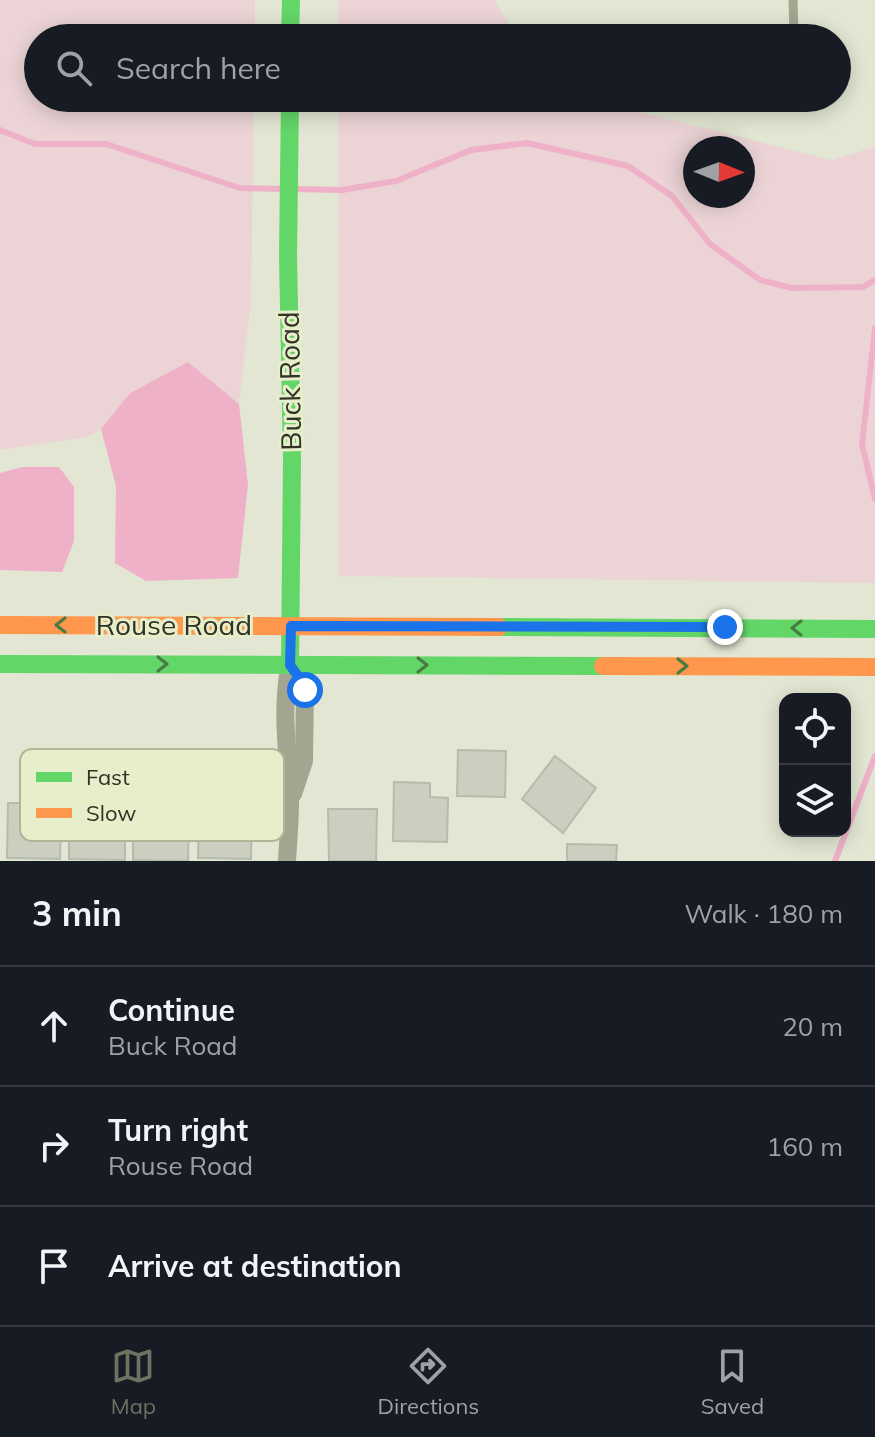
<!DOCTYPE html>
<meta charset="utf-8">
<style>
:root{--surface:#171b24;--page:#242831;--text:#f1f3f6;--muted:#9ea1a6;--line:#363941;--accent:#6e7262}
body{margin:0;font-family:Mulish,sans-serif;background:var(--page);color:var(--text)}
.controls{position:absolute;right:24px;bottom:24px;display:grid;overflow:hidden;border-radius:16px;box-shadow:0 4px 20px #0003}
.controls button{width:72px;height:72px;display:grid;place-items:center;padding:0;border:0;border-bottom:2px solid var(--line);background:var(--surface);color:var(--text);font:40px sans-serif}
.compass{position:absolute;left:683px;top:136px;width:72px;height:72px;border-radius:50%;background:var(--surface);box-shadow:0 4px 20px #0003;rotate:91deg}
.stop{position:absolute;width:24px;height:24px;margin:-18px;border:6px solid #1a73e8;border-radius:50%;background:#fff}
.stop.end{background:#1a73e8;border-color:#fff;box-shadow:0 2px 8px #0008}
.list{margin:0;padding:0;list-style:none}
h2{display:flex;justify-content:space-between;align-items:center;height:104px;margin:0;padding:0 32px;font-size:34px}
h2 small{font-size:26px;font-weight:400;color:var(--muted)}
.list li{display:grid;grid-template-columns:52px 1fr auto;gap:24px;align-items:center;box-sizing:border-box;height:120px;padding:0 32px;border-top:2px solid var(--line)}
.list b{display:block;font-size:30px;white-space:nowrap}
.list p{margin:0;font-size:26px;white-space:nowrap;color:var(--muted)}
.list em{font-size:26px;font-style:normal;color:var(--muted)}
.icon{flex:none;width:44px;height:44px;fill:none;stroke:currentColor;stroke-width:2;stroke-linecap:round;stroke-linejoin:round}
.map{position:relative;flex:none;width:875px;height:861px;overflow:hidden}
.search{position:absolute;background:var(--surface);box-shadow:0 4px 20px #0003;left:24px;right:24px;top:24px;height:88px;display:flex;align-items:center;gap:20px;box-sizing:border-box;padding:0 28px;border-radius:44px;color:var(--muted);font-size:30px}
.sheet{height:464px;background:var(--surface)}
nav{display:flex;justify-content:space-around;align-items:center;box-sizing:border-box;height:112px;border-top:2px solid var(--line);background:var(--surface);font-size:22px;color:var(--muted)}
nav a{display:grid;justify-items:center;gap:4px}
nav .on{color:var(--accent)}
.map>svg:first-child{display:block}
.green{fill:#ecd4d6;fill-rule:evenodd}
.water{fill:#efb1c8}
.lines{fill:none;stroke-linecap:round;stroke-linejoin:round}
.stream{stroke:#efb1c8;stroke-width:6}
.building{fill:#cccfbf;stroke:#b7bbab;stroke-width:2}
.lane{stroke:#a2a691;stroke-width:9}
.street{stroke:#a2a691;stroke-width:18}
.fast{stroke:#63d668;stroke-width:18}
.slow{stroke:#ff974d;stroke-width:18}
.oneway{stroke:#477c43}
.route{stroke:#1a73e8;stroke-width:10}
.labels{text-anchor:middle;stroke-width:6;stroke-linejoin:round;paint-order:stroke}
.street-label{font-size:28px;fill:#303325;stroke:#e6eeca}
.key{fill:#e6eeca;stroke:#afb698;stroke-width:2}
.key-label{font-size:22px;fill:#303325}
</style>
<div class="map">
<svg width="875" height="861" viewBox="0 0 875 861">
<rect width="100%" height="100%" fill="#e2e6d2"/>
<g class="green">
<path d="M 0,0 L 255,0 L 255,38 L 38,38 L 38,98 L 254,98 L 251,299 L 239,404 L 188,362 L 130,393 L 101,429 L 87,437 L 0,450 Z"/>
<path d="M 338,0 L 494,0 L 518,38 L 338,38 Z"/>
<path d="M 338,98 L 583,98 L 832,160 L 875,147 L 875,583 L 339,576 ZM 743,148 L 743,196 L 695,196 L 695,148 Z"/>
</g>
<g class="water">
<path d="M 188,362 L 239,404 L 248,485 L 238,578 L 146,581 L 115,563 L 116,486 L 101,429 L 130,393 Z"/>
<path d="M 22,467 L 59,467 L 74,487 L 74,541 L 62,572 L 0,570 L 0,473 Z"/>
</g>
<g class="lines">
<g class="stream">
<path d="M 0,130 L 35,144 L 106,144 L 240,188 L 282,189"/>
<path d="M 293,189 L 342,190 L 396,181 L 471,150 L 527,143 L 628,166 L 672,196 L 710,244 L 760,280 L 792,288 L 863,287 L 875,280"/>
<path d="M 875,328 L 862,444 L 875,499"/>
<path d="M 835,861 L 875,756"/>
</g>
</g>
<g class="building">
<path d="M 458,750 L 506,751 L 505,797 L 457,796 Z"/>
<path d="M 555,756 L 596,788 L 563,833 L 522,799 Z"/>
<path d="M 394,782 L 430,783 L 430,797 L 448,798 L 447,842 L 393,841 Z"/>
<path d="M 8,803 L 47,803 L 46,811 L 61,811 L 60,859 L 7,858 Z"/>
<path d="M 86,804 L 125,805 L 125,860 L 69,859 L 69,817 L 86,817 Z"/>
<path d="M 147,805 L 189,806 L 188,861 L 133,860 L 133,813 L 147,814 Z"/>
<path d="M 199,807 L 252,809 L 251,859 L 198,858 Z"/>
<path d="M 328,809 L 377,809 L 376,861 L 329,861 Z"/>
<path d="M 567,844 L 617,845 L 616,861 L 567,861 Z"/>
</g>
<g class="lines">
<path class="lane" d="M 793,0 L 794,34"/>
<g class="street">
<path d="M 290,665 L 305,686 L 304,761 L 293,794"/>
<path d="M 287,861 C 288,842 290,823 290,804 C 289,757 280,711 290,665"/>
</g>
<g class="fast">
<path d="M 290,38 L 291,0"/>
<path d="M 290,98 L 288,256 L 292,459 L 290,665"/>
<path d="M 499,627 L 875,629"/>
<path d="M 0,664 L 603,666"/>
</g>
<g class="slow">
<path d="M 0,625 L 499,627"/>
<path d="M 603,666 L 875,667"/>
</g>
</g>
<defs><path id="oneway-chevron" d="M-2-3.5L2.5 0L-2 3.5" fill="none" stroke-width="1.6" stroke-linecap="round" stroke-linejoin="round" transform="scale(2)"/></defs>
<g class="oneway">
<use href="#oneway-chevron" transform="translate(61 625) rotate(-180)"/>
<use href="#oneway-chevron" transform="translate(797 628) rotate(-179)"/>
<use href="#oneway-chevron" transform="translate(162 664)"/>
<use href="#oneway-chevron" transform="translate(422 665)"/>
<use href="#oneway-chevron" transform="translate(682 666)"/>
</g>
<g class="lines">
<path class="route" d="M 305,690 L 305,686 L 290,665 L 291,626 L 725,627"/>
</g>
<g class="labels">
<g class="street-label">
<text transform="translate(290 381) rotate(-91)" y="10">Buck Road</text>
<text x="174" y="635">Rouse Road</text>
</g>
</g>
<rect x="20" y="749" width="264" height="92" rx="12" class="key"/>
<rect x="36" y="772" width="36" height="10" fill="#63d668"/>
<rect x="36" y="808" width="36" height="10" fill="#ff974d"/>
<g class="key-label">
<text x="86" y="785">Fast</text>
<text x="86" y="821">Slow</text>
</g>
</svg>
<div class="controls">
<button><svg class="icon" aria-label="locate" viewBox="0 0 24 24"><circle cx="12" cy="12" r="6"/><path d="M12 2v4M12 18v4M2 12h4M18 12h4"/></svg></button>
<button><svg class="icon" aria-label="layers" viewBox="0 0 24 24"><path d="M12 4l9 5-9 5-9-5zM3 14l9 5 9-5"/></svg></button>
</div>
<svg class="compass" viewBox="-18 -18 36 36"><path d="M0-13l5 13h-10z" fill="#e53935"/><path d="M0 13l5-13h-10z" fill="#9ea1a6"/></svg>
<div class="stop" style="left:305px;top:690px"></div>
<div class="stop end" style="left:725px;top:627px"></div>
<div class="search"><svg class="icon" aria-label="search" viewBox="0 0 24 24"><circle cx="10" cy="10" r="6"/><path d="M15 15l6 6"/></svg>Search here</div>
</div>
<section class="sheet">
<h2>3 min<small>Walk · 180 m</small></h2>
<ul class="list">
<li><svg class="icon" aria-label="ahead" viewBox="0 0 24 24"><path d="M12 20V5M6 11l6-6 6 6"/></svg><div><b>Continue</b><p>Buck Road</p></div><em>20 m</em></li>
<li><svg class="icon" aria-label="right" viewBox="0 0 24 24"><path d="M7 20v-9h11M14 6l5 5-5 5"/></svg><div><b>Turn right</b><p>Rouse Road</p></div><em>160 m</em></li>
<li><svg class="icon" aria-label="arrive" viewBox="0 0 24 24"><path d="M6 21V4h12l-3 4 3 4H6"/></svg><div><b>Arrive at destination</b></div></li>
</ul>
</section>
<nav>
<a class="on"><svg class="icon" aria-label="map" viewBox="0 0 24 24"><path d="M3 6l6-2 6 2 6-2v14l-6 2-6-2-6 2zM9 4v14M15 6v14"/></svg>Map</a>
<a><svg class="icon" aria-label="directions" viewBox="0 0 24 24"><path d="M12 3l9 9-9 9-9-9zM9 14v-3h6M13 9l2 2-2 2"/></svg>Directions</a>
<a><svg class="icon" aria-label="saved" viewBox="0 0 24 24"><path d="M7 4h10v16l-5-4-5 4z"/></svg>Saved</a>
</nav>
